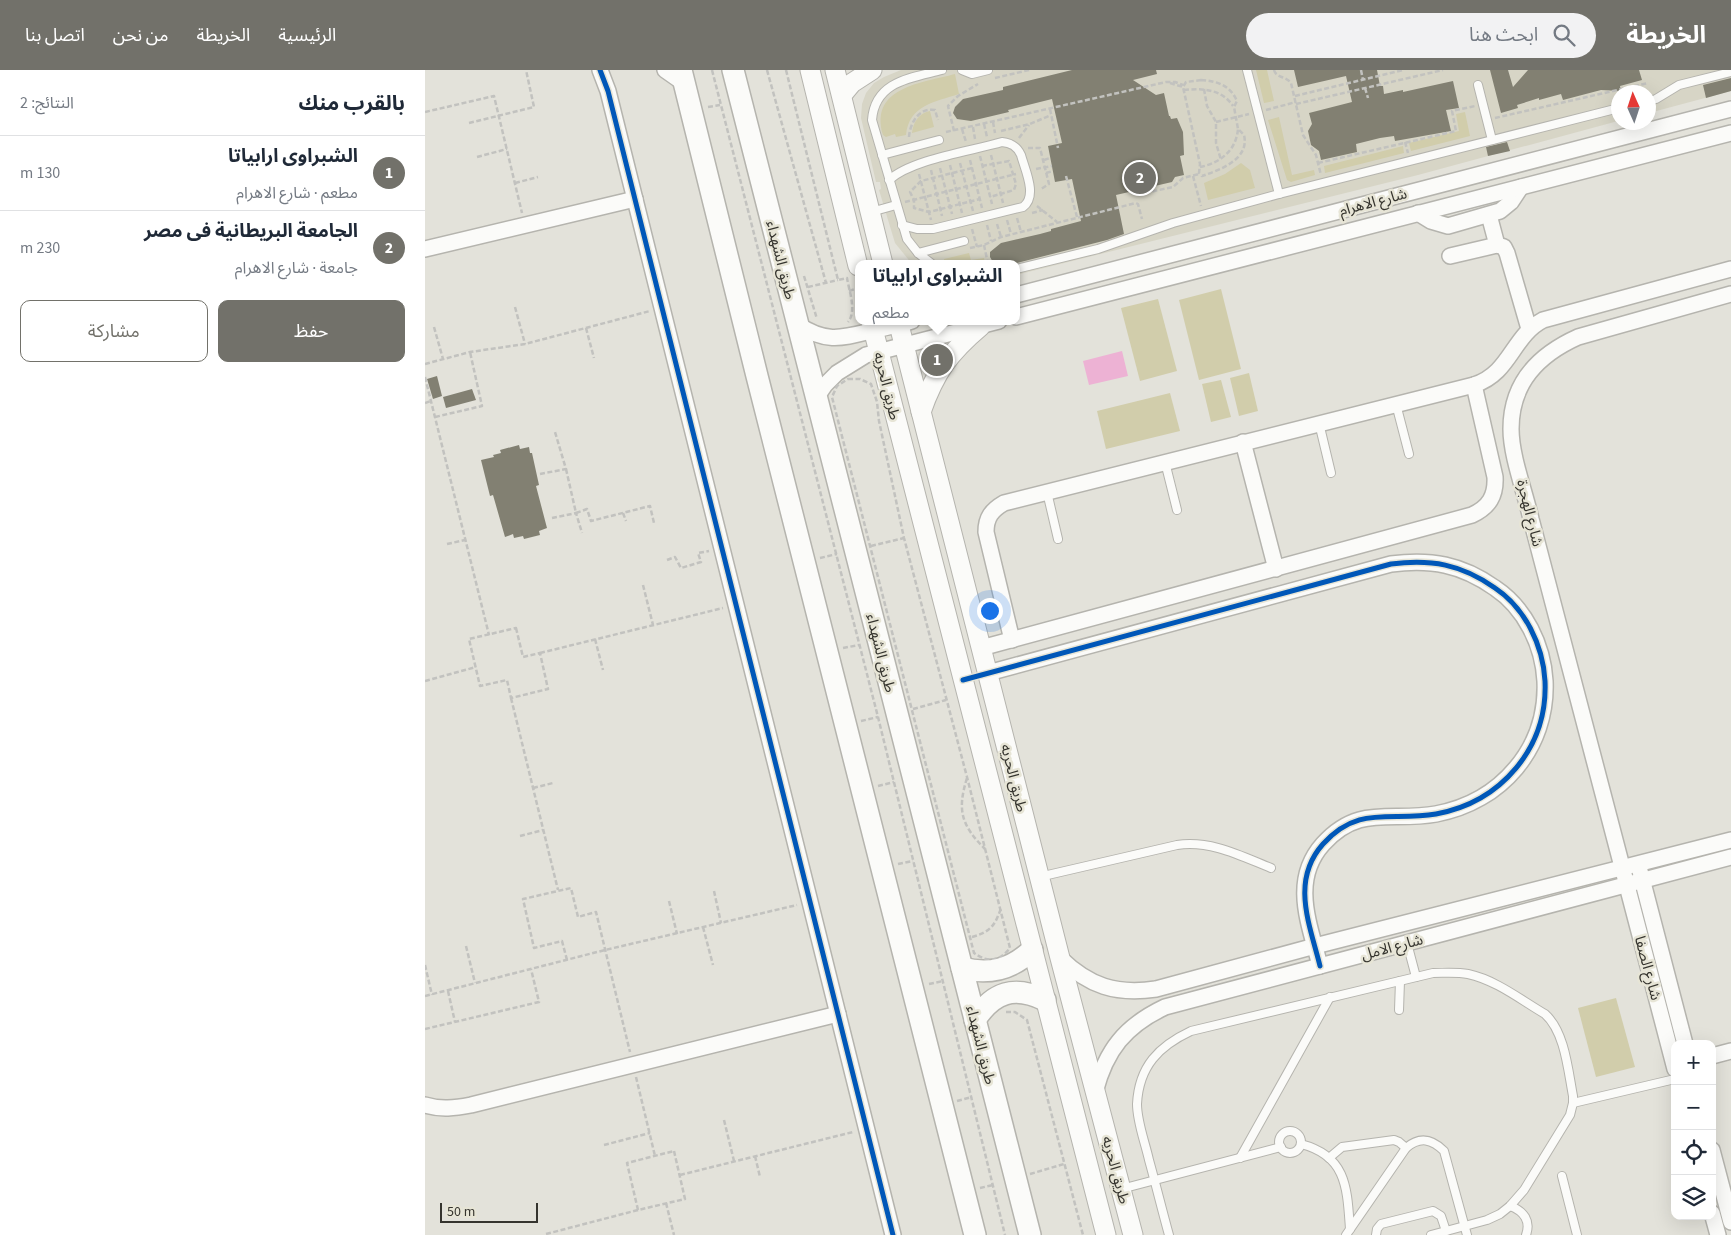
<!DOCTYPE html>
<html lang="ar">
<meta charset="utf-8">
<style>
:root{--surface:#fff;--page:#f2f2f3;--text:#1f2937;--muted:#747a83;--line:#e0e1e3;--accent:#72716a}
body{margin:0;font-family:"Source Sans 3","Noto Sans Arabic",sans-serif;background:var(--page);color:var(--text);direction:rtl}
.controls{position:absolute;right:15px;bottom:15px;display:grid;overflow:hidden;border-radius:10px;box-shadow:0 5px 20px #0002}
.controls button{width:45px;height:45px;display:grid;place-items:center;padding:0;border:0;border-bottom:1px solid var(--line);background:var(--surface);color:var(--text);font:25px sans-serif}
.compass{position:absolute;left:1186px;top:15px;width:45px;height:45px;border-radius:50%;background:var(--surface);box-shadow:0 5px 20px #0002;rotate:357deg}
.scale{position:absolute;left:15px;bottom:12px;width:98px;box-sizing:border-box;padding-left:5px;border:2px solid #35342e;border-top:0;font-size:14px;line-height:18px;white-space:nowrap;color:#35342e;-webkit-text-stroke:4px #e7e5d6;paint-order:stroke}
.you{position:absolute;left:564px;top:540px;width:18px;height:18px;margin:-12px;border:4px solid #fff;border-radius:50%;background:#1a73e8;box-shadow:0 0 0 8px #1a73e833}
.badge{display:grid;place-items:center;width:32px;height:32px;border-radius:50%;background:var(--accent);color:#fff;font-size:16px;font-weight:700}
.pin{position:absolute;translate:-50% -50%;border:2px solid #fff;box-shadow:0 1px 5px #0006}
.popup{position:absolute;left:430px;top:190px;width:165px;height:65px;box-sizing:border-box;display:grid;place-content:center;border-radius:10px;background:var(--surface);filter:drop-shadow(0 1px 4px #0005);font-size:16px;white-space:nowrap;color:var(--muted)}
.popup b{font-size:19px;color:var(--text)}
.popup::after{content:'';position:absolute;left:50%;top:100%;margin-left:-10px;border:10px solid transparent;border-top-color:var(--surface)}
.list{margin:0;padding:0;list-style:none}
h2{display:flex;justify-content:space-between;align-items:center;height:65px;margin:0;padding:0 20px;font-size:21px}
h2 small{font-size:16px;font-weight:400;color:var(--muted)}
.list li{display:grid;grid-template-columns:32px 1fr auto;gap:15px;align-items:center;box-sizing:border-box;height:75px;padding:0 20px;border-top:1px solid var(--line)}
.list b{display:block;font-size:19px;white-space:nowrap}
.list p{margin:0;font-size:16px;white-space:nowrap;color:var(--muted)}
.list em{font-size:16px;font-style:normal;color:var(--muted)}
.actions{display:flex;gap:10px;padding:15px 20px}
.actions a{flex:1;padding:11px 0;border:1px solid var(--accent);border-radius:10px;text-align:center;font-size:18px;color:var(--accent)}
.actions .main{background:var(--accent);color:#fff}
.icon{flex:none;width:28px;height:28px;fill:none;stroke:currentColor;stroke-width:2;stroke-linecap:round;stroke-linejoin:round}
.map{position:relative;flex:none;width:1306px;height:1165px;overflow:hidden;direction:ltr}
header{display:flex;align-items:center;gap:30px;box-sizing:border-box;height:70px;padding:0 25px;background:var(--accent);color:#fff}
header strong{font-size:24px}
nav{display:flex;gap:28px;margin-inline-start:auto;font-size:18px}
.search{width:350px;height:45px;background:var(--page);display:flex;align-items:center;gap:12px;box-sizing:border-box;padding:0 18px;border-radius:28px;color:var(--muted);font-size:19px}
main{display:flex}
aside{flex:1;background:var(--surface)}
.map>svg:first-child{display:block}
.built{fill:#d7d5c6}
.garden{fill:#d1cdab}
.water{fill:#edb2d4}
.building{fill:#828072}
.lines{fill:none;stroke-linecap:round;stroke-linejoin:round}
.service-casing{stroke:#b5b4ae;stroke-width:10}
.minor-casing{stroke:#b5b4ae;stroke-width:18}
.tertiary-casing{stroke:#b5b4ae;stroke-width:21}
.secondary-casing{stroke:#b5b4ae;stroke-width:24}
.path{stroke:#c2c2bf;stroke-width:2.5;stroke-dasharray:5 2.5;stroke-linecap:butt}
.service{stroke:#fbfbf9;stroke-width:8}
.minor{stroke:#fbfbf9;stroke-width:15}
.tertiary{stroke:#fbfbf9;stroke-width:19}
.secondary{stroke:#fbfbf9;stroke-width:21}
.cycleway-casing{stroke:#e7e5d6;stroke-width:8}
.cycleway{stroke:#0057b8;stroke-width:5}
.labels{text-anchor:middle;stroke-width:5;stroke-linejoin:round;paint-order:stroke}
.street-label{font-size:15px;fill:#35342e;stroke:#e7e5d6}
</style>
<header>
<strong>الخريطة</strong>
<div class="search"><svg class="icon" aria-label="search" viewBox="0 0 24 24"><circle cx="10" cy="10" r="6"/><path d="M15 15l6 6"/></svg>ابحث هنا</div>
<nav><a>الرئيسية</a><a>الخريطة</a><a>من نحن</a><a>اتصل بنا</a></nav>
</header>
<main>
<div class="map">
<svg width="1306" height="1165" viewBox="0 0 1306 1165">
<rect width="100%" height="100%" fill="#e3e2da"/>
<path class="built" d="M 476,0 L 1306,0 L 1306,21 L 1224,43 L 1224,22 L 1194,22 L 1193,51 L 993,105 L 591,205 L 591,194 L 487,194 L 470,173 L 454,120 L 456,119 L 455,112 L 451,112 L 436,48 L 437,34 L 441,23 L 449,13 L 459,7 Z"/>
<g class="garden">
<path d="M 831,0 L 842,0 L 849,31 L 839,33 Z"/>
<path d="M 530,4 L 534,24 C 510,32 484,35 481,65 L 471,67 L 470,64 L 461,67 L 458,65 C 444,17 497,13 530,4 Z"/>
<path d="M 505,41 L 509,57 L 487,63 C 488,52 494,43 505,41 Z"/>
<path d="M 1040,42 L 1045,66 L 986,81 L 984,73 L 1034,61 L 1031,44 Z"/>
<path d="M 854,47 L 867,105 L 889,100 L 890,105 L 866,112 L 862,110 L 843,50 Z"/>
<path d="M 978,76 L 979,83 L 900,103 L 899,96 Z"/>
<path d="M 816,93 L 825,100 L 830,118 L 783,130 L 779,113 L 800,104 Z"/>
<path d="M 544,183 L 546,190 L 559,188 L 560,194 L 526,194 L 519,192 L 519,189 Z"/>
<path d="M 796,219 L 816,299 L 774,310 L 754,230 Z"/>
<path d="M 733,229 L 752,301 L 715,311 L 696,238 Z"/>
<path d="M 824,303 L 833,341 L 814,346 L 805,308 Z"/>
<path d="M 796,310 L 806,347 L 786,352 L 777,314 Z"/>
<path d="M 745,323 L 755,361 L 681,379 L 672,341 Z"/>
<path d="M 1191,928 L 1210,997 L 1171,1007 L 1153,938 Z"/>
</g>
<path class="water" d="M 697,281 L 703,306 L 664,315 L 658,291 Z"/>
<g class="building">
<path d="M 647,0 L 731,0 L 732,4 L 708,10 L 731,25 L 739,23 L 744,46 L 745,46 L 746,49 L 752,48 L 758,62 L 759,85 L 755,86 L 759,105 L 750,107 L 747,112 L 691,125 L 699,164 L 682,170 L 588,194 L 569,194 L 565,187 L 565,182 L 576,173 L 615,164 L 626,161 L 626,159 L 656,151 L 647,109 L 630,112 L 623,76 L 637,73 L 627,29 L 583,40 L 584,42 L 546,51 L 532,49 L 528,43 L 530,37 L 538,29 L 578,20 L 578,17 Z"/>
<path d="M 869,0 L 952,0 L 955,16 L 958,16 L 959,24 L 978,20 L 978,22 L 1028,11 L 1034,38 L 1021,40 L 1026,61 L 970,71 L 969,66 L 955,68 L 931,74 L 932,82 L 896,90 L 894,81 L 886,75 L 883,61 L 887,54 L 884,43 L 927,32 L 921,6 L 873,17 Z"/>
<path d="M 1065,0 L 1083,0 L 1088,17 L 1103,0 L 1214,0 L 1217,10 L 1195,16 L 1196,21 L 1176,20 L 1138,30 L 1136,24 L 1114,30 L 1114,28 L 1092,35 L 1093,38 L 1076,43 Z"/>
<path d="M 1306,8 L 1306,21 L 1281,28 L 1278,15 Z"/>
<path d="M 1082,72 L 1085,81 L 1063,86 L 1061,77 Z"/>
<path d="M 12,306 L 17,326 L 8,329 L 2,309 Z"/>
<path d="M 47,319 L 51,330 L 21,338 L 18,327 Z"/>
<path d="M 94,375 L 95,379 L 104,377 L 105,383 L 107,383 L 114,415 L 111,416 L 122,458 L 114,461 L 115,465 L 99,469 L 98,466 L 89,468 L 88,464 L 80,467 L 68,425 L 65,426 L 56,390 L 69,387 L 68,385 L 76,383 L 75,380 Z"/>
</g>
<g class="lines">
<defs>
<g id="service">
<path d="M 537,0 L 547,4 L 563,0"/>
<path d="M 822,0 L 854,124"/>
<path d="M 1053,15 L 1067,70"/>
<path d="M 1224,31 L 1231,29 L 1254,15 L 1306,2"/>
<path d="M 457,85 L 514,70"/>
<path d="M 464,110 C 487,89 547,81 577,72 C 586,73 592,76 596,85 C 600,100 613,126 598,137 L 508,159 L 492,159 L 477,155"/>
<path d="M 446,142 L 471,135"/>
<path d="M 493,183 L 539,171"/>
<path d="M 507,194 L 493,183 L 482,169 L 447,50 C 450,11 486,8 517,0"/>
<path d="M 591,199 L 673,179 L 748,153 L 854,124 L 1194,38"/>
<path d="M 971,334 L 984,384"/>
<path d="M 894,353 L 906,403"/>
<path d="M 740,392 L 752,440"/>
<path d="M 622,422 L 633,469"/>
<path d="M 614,807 L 752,775 C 786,770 816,786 846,798"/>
<path d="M 982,873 L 991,907"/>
<path d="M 974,940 L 975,911"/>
<path d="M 1148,1033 L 1250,1009"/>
<circle cx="865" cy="1072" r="11"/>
<path d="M 876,1074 C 922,1086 922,1118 925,1159"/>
<path d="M 815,1088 L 905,927"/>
<path d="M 904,1088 L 917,1077 L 969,1070 L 974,1072 L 981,1078"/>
<path d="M 1137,1106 L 1152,1165"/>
<path d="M 696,1119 L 856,1077"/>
<path d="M 1085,1136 C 1099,1141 1106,1151 1101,1165"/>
<path d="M 744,1165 C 737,1140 731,1115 724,1090 C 720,1072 712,1052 712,1034 C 714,996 734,976 766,961 L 1008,903 C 1020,903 1032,902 1043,904 C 1071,910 1096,930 1120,944 C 1140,962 1143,1000 1148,1026 L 1148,1033 L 1145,1045 L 1099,1120 L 1085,1136 L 1075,1144 L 1062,1150 L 1006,1165"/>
<path d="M 921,1165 L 981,1078 C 995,1066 1007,1069 1019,1081 L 1042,1165"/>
<path d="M 951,1165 L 952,1159 L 956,1154 L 1008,1141 L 1016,1146 L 1021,1161"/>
</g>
<g id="minor">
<path d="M 175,0 L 183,21 L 468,1165"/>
<path d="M 240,0 L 260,14"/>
<path d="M 993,143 L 1006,151 L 1023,156 L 1075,141 L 1086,132 L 1096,117"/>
<path d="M 1064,145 L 1072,175"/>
<path d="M 0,179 L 210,129"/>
<path d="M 1025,186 L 1072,175 L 1079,177 L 1082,183 L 1104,259"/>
<path d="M 591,225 L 1306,39"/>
<path d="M 591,247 L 1306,63"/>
<path d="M 372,254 C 402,274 417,268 450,260 C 462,257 475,255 487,251"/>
<path d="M 391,328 L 400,315 L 412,303 L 441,285 L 574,251"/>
<path d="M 818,372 L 851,499"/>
<path d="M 587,570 L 561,462 C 561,447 567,440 579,433 L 1049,315 C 1086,303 1087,266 1118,250 L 1306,199"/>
<path d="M 556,578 L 1047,445 C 1064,437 1071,426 1070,407 L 1049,315"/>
<path d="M 563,603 L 966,494 C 1006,489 1036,494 1070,518 C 1100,538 1118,575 1120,611 C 1123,678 1076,732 1011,744 C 966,752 934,734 898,774 C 865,811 885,855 895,896"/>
<path d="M 1215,801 L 1260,974"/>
<path d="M 635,888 C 664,916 691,925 731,919 L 890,876 L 1306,770"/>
<path d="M 1287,986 L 1306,981"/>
<path d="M 1250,999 L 1106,449 C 1100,422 1086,386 1086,359 C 1086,313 1113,285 1153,267 L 1306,224"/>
<path d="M 670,1022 C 681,980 700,956 740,937 L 1306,787"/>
<path d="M 0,1035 C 16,1040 30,1038 46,1035 L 413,944"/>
<path d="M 1287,1080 L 1306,1152"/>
<path d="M 1287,1143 L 1293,1165"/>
</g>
<g id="tertiary">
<path d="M 385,0 L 433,196"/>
<path d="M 410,0 L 458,194"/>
<path d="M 417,25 L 427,13 L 447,0"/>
<path d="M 446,251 L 681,1165"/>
<path d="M 473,251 L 635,888 L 708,1165"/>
<path d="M 496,342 C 510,302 524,283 556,256"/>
</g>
<g id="secondary">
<path d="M 256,0 L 332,306 L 550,1165"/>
<path d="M 308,0 L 605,1165"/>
<path d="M 537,898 C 564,905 586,900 607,880"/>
<path d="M 550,950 C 568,922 589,915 620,930"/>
</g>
</defs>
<use href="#service" class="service-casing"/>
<use href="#minor" class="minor-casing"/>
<use href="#tertiary" class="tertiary-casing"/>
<use href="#secondary" class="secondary-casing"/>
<g class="path">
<path d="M 287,0 L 453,647 L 580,1165"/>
<path d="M 342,0 L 401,213"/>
<path d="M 361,0 L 413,210 L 422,208 C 424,221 432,241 423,252"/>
<path d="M 849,0 C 851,8 861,6 866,13 L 878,65 L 891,85 L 896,105"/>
<path d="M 936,0 L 938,10"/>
<path d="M 570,8 L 604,0"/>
<path d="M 776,10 C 792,11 805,15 812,31 L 809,37 L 813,59 L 819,65 C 825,89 795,100 777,106 L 774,103 L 775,94 L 758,17 L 761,12 Z"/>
<path d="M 745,13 L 758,17"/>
<path d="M 940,18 L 943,28"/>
<path d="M 779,19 L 782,36 L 791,52 L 791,73 L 796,90"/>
<path d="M 759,20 C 777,18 797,19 808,36"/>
<path d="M 870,26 L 978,0"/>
<path d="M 871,34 L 1018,0"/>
<path d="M 283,37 L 295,35"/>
<path d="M 625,39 L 633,78"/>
<path d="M 841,40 L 871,32"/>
<path d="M 0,42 L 69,26 L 97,143"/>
<path d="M 1070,48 L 1223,13"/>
<path d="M 568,52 L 570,63"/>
<path d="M 791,52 L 824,44"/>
<path d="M 44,53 L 109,37 L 101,0"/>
<path d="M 559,54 L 562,67"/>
<path d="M 548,57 L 550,69"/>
<path d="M 537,59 L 541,72"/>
<path d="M 529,61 L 523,36 L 533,26 L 553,14"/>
<path d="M 576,61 L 605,54 L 626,45"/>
<path d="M 521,62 L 741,12 L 750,12 L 758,15"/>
<path d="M 484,67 C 485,53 494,37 510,40 L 513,50"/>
<path d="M 594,68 L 604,55"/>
<path d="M 980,72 L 983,83"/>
<path d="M 603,78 L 615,78 L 624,114 L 616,119"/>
<path d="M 566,85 L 578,133"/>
<path d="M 555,86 L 567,134"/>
<path d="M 52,87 L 82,79"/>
<path d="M 545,90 L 557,138"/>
<path d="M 619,90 L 625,88"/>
<path d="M 535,93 L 548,141"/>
<path d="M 893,93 L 1031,61 L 1027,41 L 1050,36"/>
<path d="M 525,95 L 537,143"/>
<path d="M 557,96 L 584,91 L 591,114 L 589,120 L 565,127"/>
<path d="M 775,97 C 795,93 811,81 813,59"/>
<path d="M 515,98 L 527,144"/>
<path d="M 547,98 L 496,111 L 485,122 L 489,130 L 489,138 L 504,142 L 555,129"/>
<path d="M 611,99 L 627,96"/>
<path d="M 506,100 L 517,146"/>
<path d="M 621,103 L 628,101"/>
<path d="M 494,104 L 506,150"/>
<path d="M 641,106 L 652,147"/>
<path d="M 768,106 L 776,136"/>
<path d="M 90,113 L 113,107"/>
<path d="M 720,123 L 748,117 L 758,108 L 774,104"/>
<path d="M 480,132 L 591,104"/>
<path d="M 612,136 L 632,152"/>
<path d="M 607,143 L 618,140"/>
<path d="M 592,148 L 596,162"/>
<path d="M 582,150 L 586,164"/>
<path d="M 572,154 L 576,167"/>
<path d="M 562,155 L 566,171"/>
<path d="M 547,159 L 552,177"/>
<path d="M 559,175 L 563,194"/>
<path d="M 545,178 L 559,175 L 576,167 L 711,133 L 713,134 L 717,149"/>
<path d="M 379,206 L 392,249"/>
<path d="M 383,217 L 413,210"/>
<path d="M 424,221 L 433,218"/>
<path d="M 90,237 L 100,274"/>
<path d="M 9,257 L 18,289"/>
<path d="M 161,258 L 169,288"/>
<path d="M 0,294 L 45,282 L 100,274 L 225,241"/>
<path d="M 0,307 L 64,565"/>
<path d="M 423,309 L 435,309 L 446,314 L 452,332 L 454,351 L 479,468 L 542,707 L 585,878 C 574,892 563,893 549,883 L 407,327 L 412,316 Z"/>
<path d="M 0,333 L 6,331"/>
<path d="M 10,347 L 57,336 L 45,282"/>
<path d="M 141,399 L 151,443 L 162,439 L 166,451 L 225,436 L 229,453"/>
<path d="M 115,404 L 141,399 L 130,362"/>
<path d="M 198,443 L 201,451"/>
<path d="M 127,448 L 151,443 L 157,463"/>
<path d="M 22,474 L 40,470"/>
<path d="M 446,476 L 479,468"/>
<path d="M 395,488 L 412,484"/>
<path d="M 242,490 L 250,487 L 256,498 L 276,492 L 273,483 L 284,481"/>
<path d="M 218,515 L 228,555"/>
<path d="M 91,558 L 98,587 L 115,583 L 123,619 L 86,628 L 82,610 L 55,616 L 44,569 Z"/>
<path d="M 170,569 L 178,600"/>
<path d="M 418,578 L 434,575"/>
<path d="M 115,583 L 298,538"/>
<path d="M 0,611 L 51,597"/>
<path d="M 86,628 L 133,820"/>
<path d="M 488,639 L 521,630"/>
<path d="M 436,651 L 453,647"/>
<path d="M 542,708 C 532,740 536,755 560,779"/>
<path d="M 453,716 L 469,712"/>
<path d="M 108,718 L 128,713"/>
<path d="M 95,766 L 118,760"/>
<path d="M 473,794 L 488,791"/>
<path d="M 289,821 L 296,853"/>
<path d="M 244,831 L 252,864"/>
<path d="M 278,857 L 288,895"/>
<path d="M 547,867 C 565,862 570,856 576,838"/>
<path d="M 41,876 L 50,913"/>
<path d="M 142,890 L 137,871 L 109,878 L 98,829 L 146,818 L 153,847 L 171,842 L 205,982"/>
<path d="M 0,895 L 7,925"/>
<path d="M 504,914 L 518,911"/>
<path d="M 23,921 L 30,952"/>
<path d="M 0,926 L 180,880 L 372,835"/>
<path d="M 581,942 L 590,942 L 602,950 L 658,1165"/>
<path d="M 0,959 L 114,932 L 106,899"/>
<path d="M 211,1007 L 230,1086"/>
<path d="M 532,1031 L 547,1027"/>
<path d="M 299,1050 L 309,1091"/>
<path d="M 179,1075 L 225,1063"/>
<path d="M 249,1081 L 260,1129 L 213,1140 L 202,1093 Z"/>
<path d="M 330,1086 L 335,1107"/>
<path d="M 605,1104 L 639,1094"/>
<path d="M 255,1105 L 428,1062"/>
<path d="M 555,1118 L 568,1115"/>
<path d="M 241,1133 L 249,1165"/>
<path d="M 121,1164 L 213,1140"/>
</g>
<use href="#service" class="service"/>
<use href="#minor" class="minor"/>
<use href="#tertiary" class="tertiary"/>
<use href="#secondary" class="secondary"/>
<defs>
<g id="cycleway">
<path d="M 175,0 L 183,21 L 468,1165"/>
<path d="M 538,610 L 966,494 C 1006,489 1036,494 1070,518 C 1100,538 1118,575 1120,611 C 1123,678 1076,732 1011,744 C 966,752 934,734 898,774 C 865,811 885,855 895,896"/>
</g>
</defs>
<use href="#cycleway" class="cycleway-casing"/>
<use href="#cycleway" class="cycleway"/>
</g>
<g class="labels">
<g class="street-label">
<text transform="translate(948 132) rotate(-15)" y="5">شارع الاهرام</text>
<text transform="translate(356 190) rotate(76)" y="5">طريق الشهداء</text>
<text transform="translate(462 316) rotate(76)" y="5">طريق الحريه</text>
<text transform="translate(1105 443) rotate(76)" y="5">شارع الهجرة</text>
<text transform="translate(456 583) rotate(76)" y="5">طريق الشهداء</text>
<text transform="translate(589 708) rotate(76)" y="5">طريق الحريه</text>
<text transform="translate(967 877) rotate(-15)" y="5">شارع الامل</text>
<text transform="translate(1223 898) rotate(75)" y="5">شارع الصفا</text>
<text transform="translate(556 975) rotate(76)" y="5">طريق الشهداء</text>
<text transform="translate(691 1100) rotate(75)" y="5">طريق الحريه</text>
</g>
</g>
</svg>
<div class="controls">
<button>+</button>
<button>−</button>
<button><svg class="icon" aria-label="locate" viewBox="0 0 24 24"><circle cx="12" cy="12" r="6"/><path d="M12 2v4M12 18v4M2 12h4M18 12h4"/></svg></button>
<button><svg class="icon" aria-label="layers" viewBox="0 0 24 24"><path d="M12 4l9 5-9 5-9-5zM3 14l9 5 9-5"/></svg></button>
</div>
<svg class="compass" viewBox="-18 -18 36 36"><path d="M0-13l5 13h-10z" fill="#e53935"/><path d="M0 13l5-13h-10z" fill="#747a83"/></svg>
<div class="scale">50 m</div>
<div class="you"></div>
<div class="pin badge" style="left:512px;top:290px">1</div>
<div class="popup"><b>الشبراوى ارابياتا</b>مطعم</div>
<div class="pin badge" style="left:715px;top:108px">2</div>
</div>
<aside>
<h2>بالقرب منك<small>النتائج: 2</small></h2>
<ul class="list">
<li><span class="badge">1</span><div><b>الشبراوى ارابياتا</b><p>مطعم · شارع الاهرام</p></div><em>130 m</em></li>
<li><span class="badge">2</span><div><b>الجامعة البريطانية فى مصر</b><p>جامعة · شارع الاهرام</p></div><em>230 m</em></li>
</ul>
<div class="actions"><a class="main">حفظ</a><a>مشاركة</a></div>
</aside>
</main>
